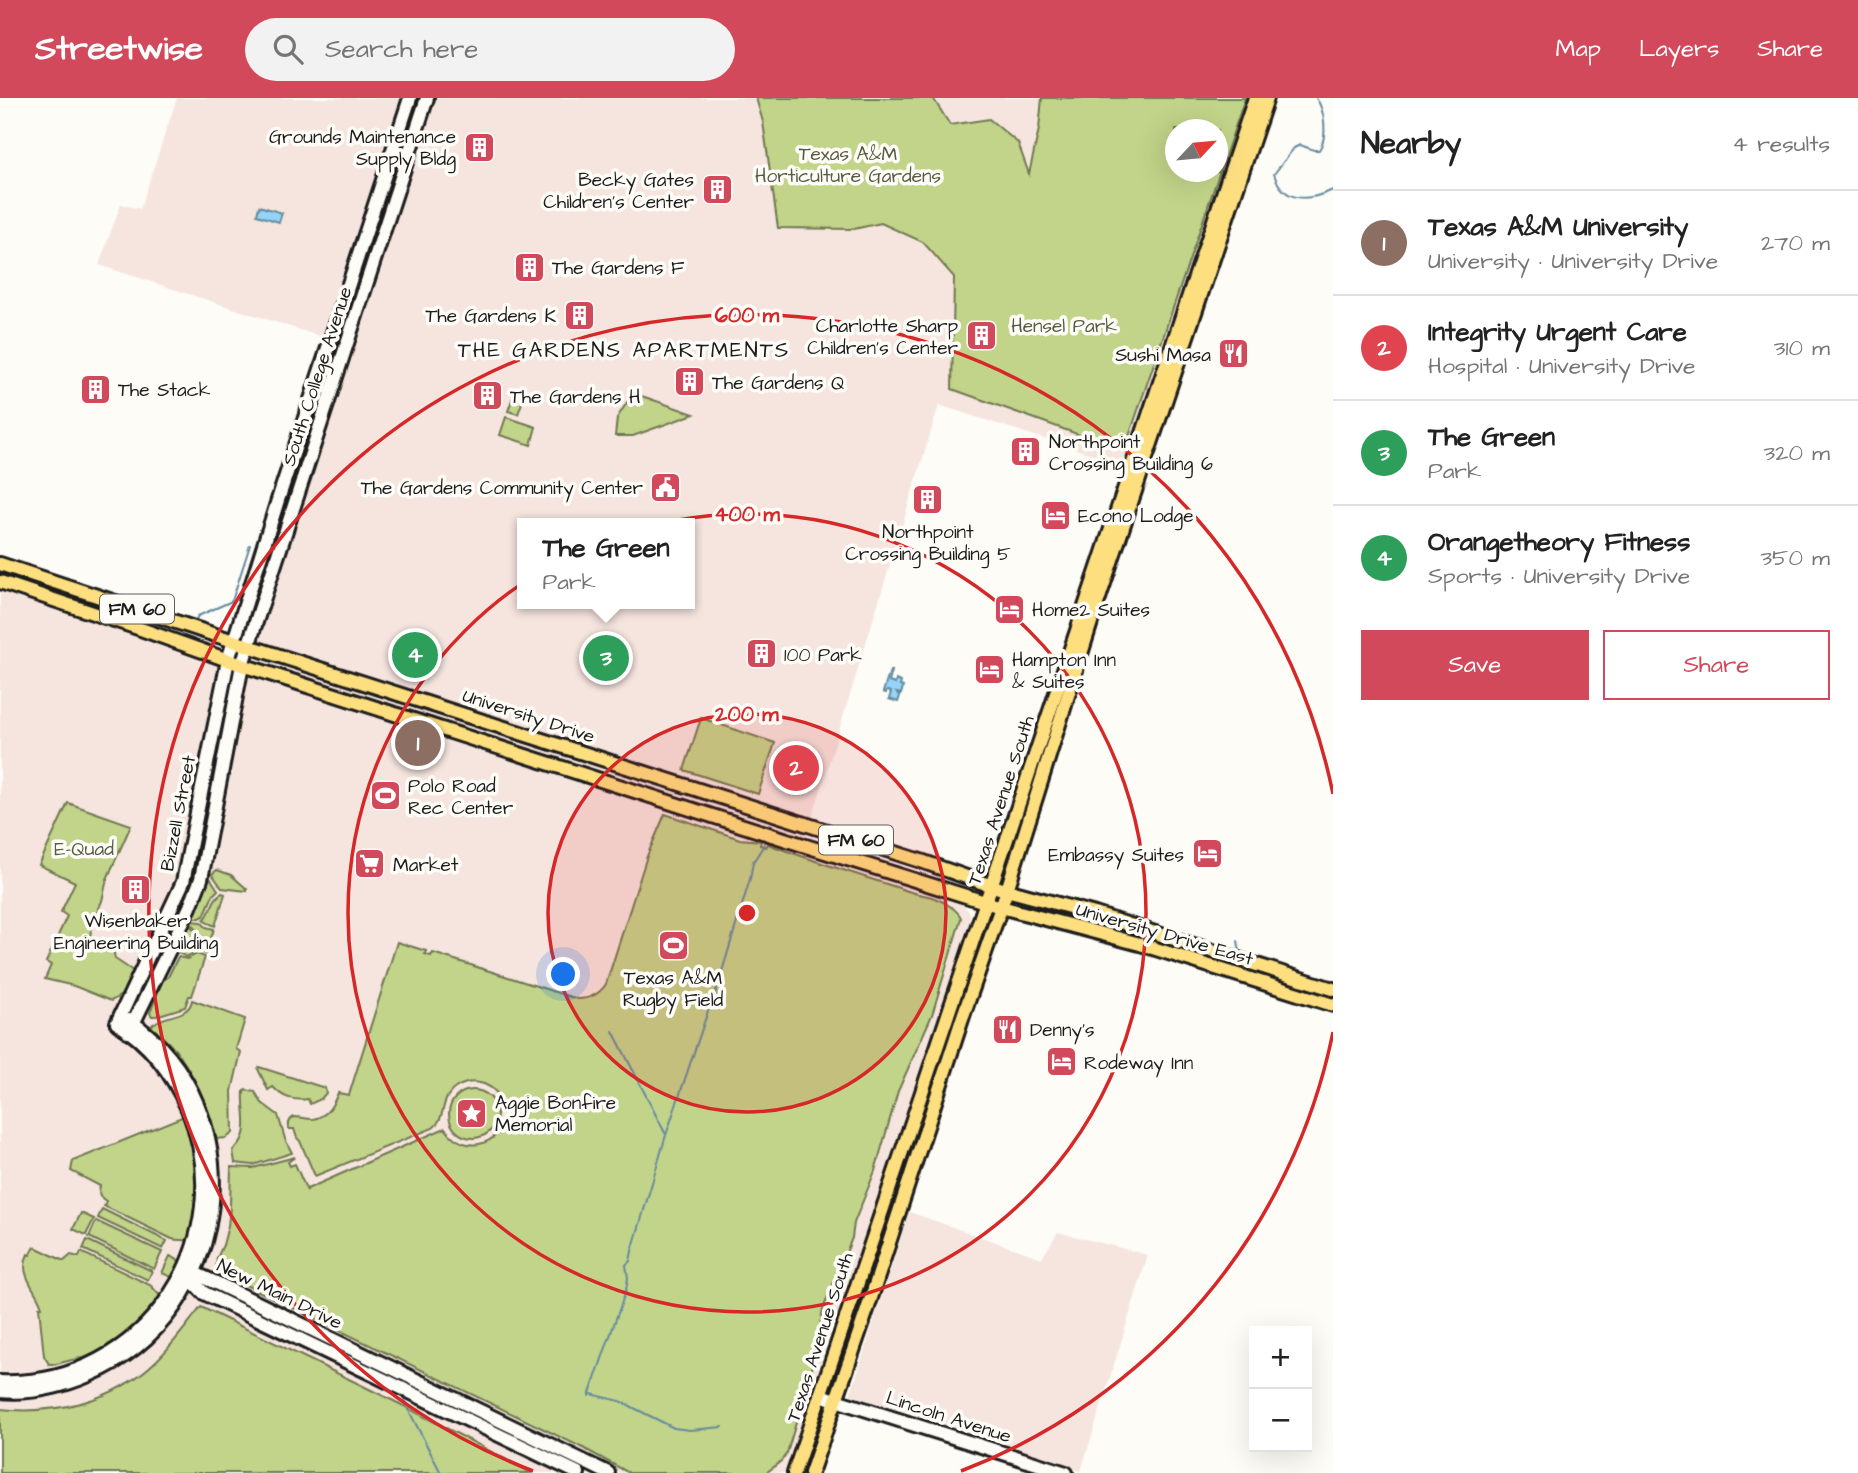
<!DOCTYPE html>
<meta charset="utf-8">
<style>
:root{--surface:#fff;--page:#f2f2f2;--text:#222;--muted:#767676;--line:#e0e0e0;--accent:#d1495b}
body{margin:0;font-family:"Architects Daughter",sans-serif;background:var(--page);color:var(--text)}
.controls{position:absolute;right:21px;bottom:21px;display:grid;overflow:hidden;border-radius:0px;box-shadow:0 7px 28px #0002}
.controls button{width:63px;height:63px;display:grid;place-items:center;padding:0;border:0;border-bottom:2px solid var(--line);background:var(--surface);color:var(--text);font:35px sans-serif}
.compass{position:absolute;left:1165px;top:21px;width:63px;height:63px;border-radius:50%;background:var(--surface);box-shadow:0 7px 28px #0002;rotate:64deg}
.you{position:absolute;left:564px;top:877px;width:24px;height:24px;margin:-18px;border:5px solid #fff;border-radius:50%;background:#1a73e8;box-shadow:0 0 0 10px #1a73e833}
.badge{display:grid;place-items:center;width:46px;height:46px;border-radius:50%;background:var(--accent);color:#fff;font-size:23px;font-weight:700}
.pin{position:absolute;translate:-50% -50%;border:4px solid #fff;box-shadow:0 2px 7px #0006}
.popup{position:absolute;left:517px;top:420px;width:178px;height:91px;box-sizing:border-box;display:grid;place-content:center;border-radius:0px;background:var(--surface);filter:drop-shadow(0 2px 5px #0005);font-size:23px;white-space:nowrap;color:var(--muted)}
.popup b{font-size:26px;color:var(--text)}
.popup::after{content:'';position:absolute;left:50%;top:100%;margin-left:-14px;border:14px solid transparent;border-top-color:var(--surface)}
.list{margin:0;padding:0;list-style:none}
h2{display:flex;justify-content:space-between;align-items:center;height:91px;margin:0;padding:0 28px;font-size:30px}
h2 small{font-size:23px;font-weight:400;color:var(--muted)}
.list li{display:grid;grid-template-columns:46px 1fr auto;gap:21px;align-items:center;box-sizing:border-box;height:105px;padding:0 28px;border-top:2px solid var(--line)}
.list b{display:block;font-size:26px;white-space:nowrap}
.list p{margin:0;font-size:23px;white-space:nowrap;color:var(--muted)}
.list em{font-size:23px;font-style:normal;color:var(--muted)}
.actions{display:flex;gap:14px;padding:21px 28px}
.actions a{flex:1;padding:16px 0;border:2px solid var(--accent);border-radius:0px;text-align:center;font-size:24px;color:var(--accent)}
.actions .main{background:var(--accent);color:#fff}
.icon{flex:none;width:38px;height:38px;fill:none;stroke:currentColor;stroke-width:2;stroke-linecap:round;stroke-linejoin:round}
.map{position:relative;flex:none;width:1333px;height:1375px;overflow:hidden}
header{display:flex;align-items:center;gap:42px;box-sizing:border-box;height:98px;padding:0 35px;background:var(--accent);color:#fff}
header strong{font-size:33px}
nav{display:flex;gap:38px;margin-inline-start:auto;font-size:24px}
.search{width:490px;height:63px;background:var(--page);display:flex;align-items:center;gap:18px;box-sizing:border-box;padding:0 24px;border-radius:38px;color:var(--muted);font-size:26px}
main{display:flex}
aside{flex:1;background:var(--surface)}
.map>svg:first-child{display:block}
.built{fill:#f6e4de;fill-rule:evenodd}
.green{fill:#c2d489;stroke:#6f7852;stroke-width:2;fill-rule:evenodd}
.water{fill:#95d4f6;stroke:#658a9f;stroke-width:2}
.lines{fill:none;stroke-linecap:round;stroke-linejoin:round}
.stream{stroke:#658a9f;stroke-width:2}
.secondary-casing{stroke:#1c1c1c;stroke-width:18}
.primary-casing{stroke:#1c1c1c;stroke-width:18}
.secondary{stroke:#fdfcf7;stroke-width:12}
.primary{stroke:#fedf80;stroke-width:12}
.ring{fill:none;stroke:#d62828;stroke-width:3.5}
.labels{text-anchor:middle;stroke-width:7;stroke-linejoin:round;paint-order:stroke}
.shield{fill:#fdfcf7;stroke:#605f5e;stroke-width:2}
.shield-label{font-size:18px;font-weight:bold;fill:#1c1c1c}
.poi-label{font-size:19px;fill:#1c1c1c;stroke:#fdfcf7;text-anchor:start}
.park-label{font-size:19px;fill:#565c42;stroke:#fdfcf7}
.street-label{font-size:19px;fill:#1c1c1c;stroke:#fdfcf7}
.neighbourhood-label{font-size:21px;letter-spacing:2px;fill:#1c1c1c;stroke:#fdfcf7}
.centre{fill:#d62828;stroke:#fdfcf7;stroke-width:3.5}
.ring-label{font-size:21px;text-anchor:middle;font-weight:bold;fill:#d62828;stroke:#fdfcf7;stroke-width:7;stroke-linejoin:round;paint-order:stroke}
</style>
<header>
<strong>Streetwise</strong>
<div class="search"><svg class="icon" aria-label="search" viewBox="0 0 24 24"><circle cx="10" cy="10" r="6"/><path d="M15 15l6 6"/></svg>Search here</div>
<nav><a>Map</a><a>Layers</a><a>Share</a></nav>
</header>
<main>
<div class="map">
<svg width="1333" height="1375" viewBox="0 0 1333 1375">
<rect width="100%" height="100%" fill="#fdfcf7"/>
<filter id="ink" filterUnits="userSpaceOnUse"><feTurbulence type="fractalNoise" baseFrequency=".0143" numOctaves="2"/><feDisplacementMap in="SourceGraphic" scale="14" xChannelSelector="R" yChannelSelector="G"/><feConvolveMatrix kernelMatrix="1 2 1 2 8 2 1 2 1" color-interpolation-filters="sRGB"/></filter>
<g filter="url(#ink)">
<g class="built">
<path d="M 177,0 L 1246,0 L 1125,367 L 939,307 L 802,753 L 962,805 L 970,815 L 970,823 L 786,1375 L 0,1375 L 0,488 L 173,550 L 246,573 L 272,487 L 366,207 L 339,198 L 325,240 L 99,167 L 121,106 L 140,111 ZM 1176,32 L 1218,32 L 1218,74 L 1176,74 ZM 522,425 L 690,425 L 690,506 L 522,506 Z"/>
<path d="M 909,1114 L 1042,1160 L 1058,1134 L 1148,1157 L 1081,1373 L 849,1301 Z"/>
</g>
<g class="green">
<path d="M 756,0 L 933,0 L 950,27 L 989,21 L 1018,45 L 1029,76 L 1039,31 L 1042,0 L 1245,0 L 1124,353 L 952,291 L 954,179 L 923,144 L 881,125 L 854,131 L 778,130 L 763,24 ZM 1176,32 L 1218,32 L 1218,74 L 1176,74 Z"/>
<path d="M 515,293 L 525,296 L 518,316 L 508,313 Z"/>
<path d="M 633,295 L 694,316 L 633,338 L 615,338 L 617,320 Z"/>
<path d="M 506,319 L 536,329 L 531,347 L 500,337 Z"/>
<path d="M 601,541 L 621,548 L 611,578 L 591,571 Z"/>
<path d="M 701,620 L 775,645 L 758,696 L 684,672 Z"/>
<path d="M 68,705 L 131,727 L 107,781 L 102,803 L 92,826 L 90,839 L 113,850 L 115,861 L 133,873 L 122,897 L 111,903 L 74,888 L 45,881 L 51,867 L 46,864 L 67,818 L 61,814 L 75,784 L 39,767 Z"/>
<path d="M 665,716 L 740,741 L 761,743 L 760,747 L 766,749 L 768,746 C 815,764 863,778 911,794 C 919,797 929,797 937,801 C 945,804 959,813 961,820 L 932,917 L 898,993 L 875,1073 L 854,1125 L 852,1140 L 823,1211 L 812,1271 L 787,1355 L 781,1363 L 766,1375 L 629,1375 L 585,1351 L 221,1175 L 216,1167 L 217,1160 L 223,1147 L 228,1128 L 230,1109 L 231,1069 L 253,1070 L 295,1059 L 288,1064 L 290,1068 L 295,1066 L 307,1093 L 307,1091 L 445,1030 C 469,1066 520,1037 500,1000 C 497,994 491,989 484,986 C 475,983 465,984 457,989 C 439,1000 447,1019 433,1030 L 315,1078 L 300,1043 L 297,1040 L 294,1031 L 289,1031 C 288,1025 290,1021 294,1019 C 300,1019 307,1021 313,1021 C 328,1018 333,1007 338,995 L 349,997 L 397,844 L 426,853 L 425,856 L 431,858 L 433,855 L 577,901 C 590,901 599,897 606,886 L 647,758 Z"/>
<path d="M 217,772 L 231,777 L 247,791 L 247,793 L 222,790 L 212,776 Z"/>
<path d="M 209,778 L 218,792 L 213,797 L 204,818 L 200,820 L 192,820 L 201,802 Z"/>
<path d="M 222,795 L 225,796 L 215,828 L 206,824 L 204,822 C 212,814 212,800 222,795 Z"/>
<path d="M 191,823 L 201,824 L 206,829 L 214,831 L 206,856 L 195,851 C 193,840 203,832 190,825 Z"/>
<path d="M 189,827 L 195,832 L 192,850 L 195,854 L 186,859 L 179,855 L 181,852 L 184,854 L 185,851 L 182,849 C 186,841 186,834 189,827 Z"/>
<path d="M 197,856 L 205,859 L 192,898 L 189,898 L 185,909 L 156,918 L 152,918 L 150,915 L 162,883 L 168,879 L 178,859 L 187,861 Z"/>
<path d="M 192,902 L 245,921 L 236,951 L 241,954 L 232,993 L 233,1035 L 226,1040 L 216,1041 C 207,1010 196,977 175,952 C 168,943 159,936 151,928 C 163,915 189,921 192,902 Z"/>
<path d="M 259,969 L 325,990 L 326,995 L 321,1001 L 310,1006 L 308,1001 C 293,1003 283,1000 273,989 L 268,992 L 258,971 Z"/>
<circle cx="473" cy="1016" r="24"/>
<path d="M 246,992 L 255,994 L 262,1005 L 278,1017 L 285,1041 L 292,1055 L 253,1067 L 235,1065 L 233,1052 C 253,1037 242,1016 244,993 Z"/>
<path d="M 184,1018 C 190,1039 198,1061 198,1083 C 198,1103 194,1123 190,1143 C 183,1141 178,1143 172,1141 L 104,1108 L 106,1103 C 99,1099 98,1095 100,1088 L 71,1073 L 73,1063 Z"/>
<path d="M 102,1111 L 167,1143 L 163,1151 L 98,1120 Z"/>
<path d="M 81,1115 L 94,1121 L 86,1137 L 73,1131 Z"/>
<path d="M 96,1123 L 162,1154 L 154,1171 L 89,1139 Z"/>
<path d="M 87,1142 L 152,1173 L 148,1182 L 83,1151 Z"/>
<path d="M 35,1149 L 64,1163 L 71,1157 L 79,1159 L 81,1154 L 150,1187 C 155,1191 157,1196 162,1199 L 137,1228 L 94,1258 L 76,1261 L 56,1266 L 49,1266 L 44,1258 L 39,1209 L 42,1209 C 36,1190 18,1177 28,1156 L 30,1157 Z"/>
<path d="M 170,1158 L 182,1164 L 174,1180 L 162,1175 Z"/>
<path d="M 201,1209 L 404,1308 L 532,1375 L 0,1375 L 0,1311 C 55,1317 115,1303 156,1263 C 173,1247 186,1228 201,1209 Z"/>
</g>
<g class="water">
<path d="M 259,108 L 282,115 L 279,124 L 257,117 Z"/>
<path d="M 890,573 L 892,573 L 889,584 L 895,586 L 896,582 L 901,584 L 900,588 L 903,589 L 901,596 L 897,595 L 900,598 L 898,604 L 889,601 L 891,594 L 887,593 L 886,595 L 883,594 Z"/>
</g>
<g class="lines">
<g class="stream">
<path d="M 1316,0 C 1325,12 1328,39 1319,52 L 1314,52 L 1300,47 L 1294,50 L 1274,76 C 1284,106 1309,103 1333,92"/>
<path d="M 195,523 L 198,518 L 232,503 L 250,447"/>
<path d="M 1238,843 L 1240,854"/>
<path d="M 613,933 L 665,1035"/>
<path d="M 591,1296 L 620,1303 L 674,1330 L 690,1332 L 723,1329"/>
<path d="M 589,1298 L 626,1192 L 628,1180 L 626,1167 L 630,1163 L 632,1153 L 666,1037 L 710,907 L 714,900 L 750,781 L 753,764 L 762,750 L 764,745"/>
<path d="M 404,1300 L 405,1305 L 441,1375"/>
</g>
<defs>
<g id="secondary">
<path d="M 129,934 L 190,809 L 201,781 L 242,567 L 427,0"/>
<path d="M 187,1174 L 194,1175 L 216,1185 L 608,1375"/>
<path d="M 186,1177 L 204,1195 L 578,1375"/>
<path d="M 0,1284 C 145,1290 242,1142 188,1011 C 173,976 149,945 117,925 L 183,784 L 228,562 L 278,402 L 410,0"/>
<path d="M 0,1293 C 30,1296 61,1289 89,1277 C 233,1216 258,1012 129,922"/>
<path d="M 820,1297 L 1066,1375"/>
</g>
<g id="primary">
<path d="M 0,466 L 264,553 L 921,763 L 992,788 L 1095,816 L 1333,891"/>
<path d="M 0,484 L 135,529 L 242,567 L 806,748 L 1001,809 L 1140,846 L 1333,907"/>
<path d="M 794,1375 C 947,916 1103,459 1255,0"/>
<path d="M 811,1375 L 868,1209 L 963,918 L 1007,792 L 1092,521 L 1267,0"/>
</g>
</defs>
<use href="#secondary" class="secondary-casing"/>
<use href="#primary" class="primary-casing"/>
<use href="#secondary" class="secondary"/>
<use href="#primary" class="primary"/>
</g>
</g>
<circle cx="747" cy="815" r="199" fill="#d62828" fill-opacity=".12"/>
<g class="ring">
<circle cx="747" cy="815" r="199"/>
<circle cx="747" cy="815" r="399"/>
<path d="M1333 934A598 598 0 0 1 961 1373M533 1373A598 598 0 1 1 1333 696"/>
</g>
<defs>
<symbol id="building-square" viewBox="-11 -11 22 22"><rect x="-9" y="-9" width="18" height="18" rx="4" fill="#d1495b" stroke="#fdfcf7"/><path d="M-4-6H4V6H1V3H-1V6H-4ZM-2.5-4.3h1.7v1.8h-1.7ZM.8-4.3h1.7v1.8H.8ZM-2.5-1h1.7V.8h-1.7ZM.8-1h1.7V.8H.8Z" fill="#fff"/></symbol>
<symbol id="restaurant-square" viewBox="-11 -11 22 22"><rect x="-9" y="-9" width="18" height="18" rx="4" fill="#d1495b" stroke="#fdfcf7"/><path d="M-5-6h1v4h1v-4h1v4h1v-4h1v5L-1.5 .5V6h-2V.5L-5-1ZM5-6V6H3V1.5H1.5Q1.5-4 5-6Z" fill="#fff"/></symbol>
<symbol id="civic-square" viewBox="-11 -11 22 22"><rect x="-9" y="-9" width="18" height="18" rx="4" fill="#d1495b" stroke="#fdfcf7"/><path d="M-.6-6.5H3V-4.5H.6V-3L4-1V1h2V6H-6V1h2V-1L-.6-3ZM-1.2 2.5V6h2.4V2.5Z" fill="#fff"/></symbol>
<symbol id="hotel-square" viewBox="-11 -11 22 22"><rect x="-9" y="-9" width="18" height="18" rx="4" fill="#d1495b" stroke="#fdfcf7"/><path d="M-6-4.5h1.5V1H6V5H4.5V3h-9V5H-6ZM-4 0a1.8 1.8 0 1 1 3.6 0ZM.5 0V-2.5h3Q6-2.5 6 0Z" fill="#fff"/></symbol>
<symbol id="stadium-square" viewBox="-11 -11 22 22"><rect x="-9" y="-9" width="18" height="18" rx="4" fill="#d1495b" stroke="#fdfcf7"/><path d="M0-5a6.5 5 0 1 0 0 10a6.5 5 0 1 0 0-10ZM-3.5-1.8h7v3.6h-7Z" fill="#fff"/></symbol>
<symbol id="supermarket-square" viewBox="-11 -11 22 22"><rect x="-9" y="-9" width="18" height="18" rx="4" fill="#d1495b" stroke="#fdfcf7"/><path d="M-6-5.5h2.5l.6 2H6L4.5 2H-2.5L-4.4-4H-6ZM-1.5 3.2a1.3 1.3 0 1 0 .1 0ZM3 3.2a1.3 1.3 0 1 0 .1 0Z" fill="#fff"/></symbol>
<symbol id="sight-square" viewBox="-11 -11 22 22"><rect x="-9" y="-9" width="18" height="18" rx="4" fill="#d1495b" stroke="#fdfcf7"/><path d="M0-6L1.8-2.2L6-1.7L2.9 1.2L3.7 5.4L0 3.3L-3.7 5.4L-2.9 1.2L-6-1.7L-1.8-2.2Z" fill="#fff"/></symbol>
</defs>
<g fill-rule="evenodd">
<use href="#building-square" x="462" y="32" width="35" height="35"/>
<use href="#building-square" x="700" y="74" width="35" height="35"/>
<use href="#building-square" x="512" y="152" width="35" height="35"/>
<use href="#building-square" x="562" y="200" width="35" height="35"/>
<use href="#building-square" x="964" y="220" width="35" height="35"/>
<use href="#restaurant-square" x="1216" y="238" width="35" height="35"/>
<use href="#building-square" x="672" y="266" width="35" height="35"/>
<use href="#building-square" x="78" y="274" width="35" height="35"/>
<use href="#building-square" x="470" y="280" width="35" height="35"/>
<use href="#building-square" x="1008" y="336" width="35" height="35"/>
<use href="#civic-square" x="648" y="372" width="35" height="35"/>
<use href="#building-square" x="910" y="384" width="35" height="35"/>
<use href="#hotel-square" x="1038" y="400" width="35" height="35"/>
<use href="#hotel-square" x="992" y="494" width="35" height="35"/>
<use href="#building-square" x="744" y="538" width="35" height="35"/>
<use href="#hotel-square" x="972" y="554" width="35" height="35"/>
<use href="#stadium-square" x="368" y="680" width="35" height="35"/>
<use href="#hotel-square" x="1190" y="738" width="35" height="35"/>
<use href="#supermarket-square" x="352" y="748" width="35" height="35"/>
<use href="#building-square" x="118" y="774" width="35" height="35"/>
<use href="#stadium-square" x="656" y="830" width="35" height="35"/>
<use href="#restaurant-square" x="990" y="914" width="35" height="35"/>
<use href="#hotel-square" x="1044" y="946" width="35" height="35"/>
<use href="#sight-square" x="454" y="998" width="35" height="35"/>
</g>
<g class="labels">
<g class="shield">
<rect x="100" y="496.5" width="74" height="29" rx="5"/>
<rect x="819" y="727.5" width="74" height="29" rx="5"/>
</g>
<g class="shield-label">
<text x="137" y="517">FM 60</text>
<text x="856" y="748">FM 60</text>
</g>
<g class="poi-label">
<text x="456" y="45" text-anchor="end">Grounds Maintenance<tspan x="456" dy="22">Supply Bldg</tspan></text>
<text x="694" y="88" text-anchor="end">Becky Gates<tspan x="694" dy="22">Children's Center</tspan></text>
<text x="552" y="176">The Gardens F</text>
<text x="556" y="224" text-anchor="end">The Gardens K</text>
<text x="958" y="234" text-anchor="end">Charlotte Sharp<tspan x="958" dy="22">Children's Center</tspan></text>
<text x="1211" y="263" text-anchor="end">Sushi Masa</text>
<text x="712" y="291">The Gardens Q</text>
<text x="118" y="298">The Stack</text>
<text x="510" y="305">The Gardens H</text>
<text x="1049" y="350">Northpoint<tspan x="1049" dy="22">Crossing Building 6</tspan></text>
<text x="643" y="396" text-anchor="end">The Gardens Community Center</text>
<text x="1078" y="424">Econo Lodge</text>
<text x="928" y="440" text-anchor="middle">Northpoint<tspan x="928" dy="22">Crossing Building 5</tspan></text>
<text x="1032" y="518">Home2 Suites</text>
<text x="784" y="563">100 Park</text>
<text x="1012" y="568">Hampton Inn<tspan x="1012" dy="22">&amp; Suites</tspan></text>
<text x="408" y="694">Polo Road<tspan x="408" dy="22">Rec Center</tspan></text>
<text x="1184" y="763" text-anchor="end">Embassy Suites</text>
<text x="393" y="773">Market</text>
<text x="136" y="829" text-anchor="middle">Wisenbaker<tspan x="136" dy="22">Engineering Building</tspan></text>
<text x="673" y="886" text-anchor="middle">Texas A&amp;M<tspan x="673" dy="22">Rugby Field</tspan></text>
<text x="1030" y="938">Denny's</text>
<text x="1084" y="971">Rodeway Inn</text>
<text x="495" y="1011">Aggie Bonfire<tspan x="495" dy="22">Memorial</tspan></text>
</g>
<g class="park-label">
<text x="848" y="62">Texas A&amp;M<tspan x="848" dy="22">Horticulture Gardens</tspan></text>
<text x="1064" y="234">Hensel Park</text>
<text x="84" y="757">E-Quad</text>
</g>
<g class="street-label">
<text transform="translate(316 278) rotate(-72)" y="7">South College Avenue</text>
<text transform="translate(529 617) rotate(18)" y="7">University Drive</text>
<text transform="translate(1000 702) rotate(-72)" y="7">Texas Avenue South</text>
<text transform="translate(177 715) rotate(-79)" y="7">Bizzell Street</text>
<text transform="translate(1165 835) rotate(16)" y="7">University Drive East</text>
<text transform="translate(280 1195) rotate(26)" y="7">New Main Drive</text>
<text transform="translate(819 1239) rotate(-72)" y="7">Texas Avenue South</text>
<text transform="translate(949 1318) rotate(18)" y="7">Lincoln Avenue</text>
</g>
<g class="neighbourhood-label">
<text x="624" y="259">THE GARDENS APARTMENTS</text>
</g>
</g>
<circle cx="747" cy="815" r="10" class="centre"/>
<g class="ring-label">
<text x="747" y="224">600 m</text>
<text x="747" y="423">400 m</text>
<text x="747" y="623">200 m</text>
</g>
</svg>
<div class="controls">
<button>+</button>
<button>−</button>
</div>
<svg class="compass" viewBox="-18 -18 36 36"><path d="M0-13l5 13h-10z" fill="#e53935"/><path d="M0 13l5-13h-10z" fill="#767676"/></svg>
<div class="you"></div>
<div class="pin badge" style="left:418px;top:645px;background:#8d6e63">1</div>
<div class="pin badge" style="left:796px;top:670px;background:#e0444e">2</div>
<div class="pin badge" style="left:606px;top:560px;background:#2e9e5b">3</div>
<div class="popup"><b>The Green</b>Park</div>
<div class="pin badge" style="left:415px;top:557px;background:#2e9e5b">4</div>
</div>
<aside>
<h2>Nearby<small>4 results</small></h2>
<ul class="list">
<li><span class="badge" style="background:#8d6e63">1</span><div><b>Texas A&amp;M University</b><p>University · University Drive</p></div><em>270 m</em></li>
<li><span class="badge" style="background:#e0444e">2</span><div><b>Integrity Urgent Care</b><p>Hospital · University Drive</p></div><em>310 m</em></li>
<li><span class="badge" style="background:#2e9e5b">3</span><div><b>The Green</b><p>Park</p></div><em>320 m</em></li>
<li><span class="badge" style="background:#2e9e5b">4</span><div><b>Orangetheory Fitness</b><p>Sports · University Drive</p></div><em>350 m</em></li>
</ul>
<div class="actions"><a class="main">Save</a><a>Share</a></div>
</aside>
</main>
